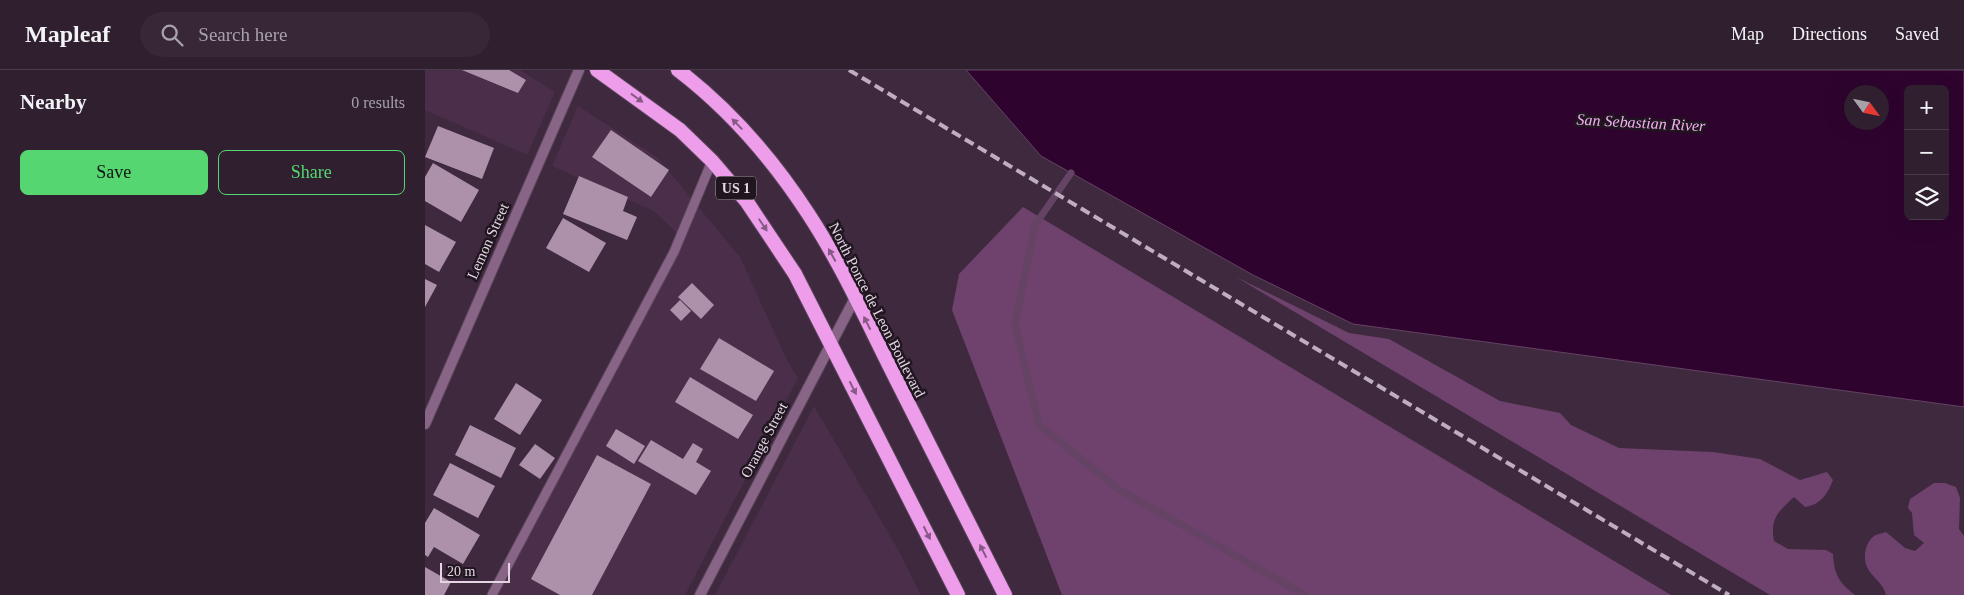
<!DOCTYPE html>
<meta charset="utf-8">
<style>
:root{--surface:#2f1f2f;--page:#372737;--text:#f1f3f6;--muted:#a7a2aa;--line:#4a3d4b;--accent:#55d671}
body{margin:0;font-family:Georgia,serif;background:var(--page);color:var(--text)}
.controls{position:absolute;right:15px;top:15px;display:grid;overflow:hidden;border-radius:8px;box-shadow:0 5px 20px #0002}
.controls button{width:45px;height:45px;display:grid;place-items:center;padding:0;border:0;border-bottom:1px solid var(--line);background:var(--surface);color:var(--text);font:25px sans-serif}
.compass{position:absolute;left:1419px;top:15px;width:45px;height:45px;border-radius:50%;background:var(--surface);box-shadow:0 5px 20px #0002;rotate:123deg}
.scale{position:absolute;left:15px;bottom:12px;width:70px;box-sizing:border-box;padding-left:5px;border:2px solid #e4d5e3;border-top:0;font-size:14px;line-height:18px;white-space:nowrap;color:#e4d5e3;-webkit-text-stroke:4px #201620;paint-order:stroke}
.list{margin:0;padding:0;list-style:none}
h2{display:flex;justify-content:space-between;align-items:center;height:65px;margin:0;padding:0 20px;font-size:21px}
h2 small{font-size:16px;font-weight:400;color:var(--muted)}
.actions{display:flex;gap:10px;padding:15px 20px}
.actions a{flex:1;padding:11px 0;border:1px solid var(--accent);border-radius:8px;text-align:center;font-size:18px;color:var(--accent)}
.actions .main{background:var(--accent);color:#111}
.icon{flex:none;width:28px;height:28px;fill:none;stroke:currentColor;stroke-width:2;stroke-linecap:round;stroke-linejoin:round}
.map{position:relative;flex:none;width:1539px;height:525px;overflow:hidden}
header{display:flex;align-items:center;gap:30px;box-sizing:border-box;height:70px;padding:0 25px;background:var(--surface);border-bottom:1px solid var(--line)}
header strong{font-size:24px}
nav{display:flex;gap:28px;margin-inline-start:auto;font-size:18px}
.search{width:350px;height:45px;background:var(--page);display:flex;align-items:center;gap:12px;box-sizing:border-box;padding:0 18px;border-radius:28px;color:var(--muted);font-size:19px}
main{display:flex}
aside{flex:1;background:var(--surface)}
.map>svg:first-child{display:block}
.built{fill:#4b2f4a}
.green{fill:#6e426c}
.water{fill:#2e042e;stroke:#654364;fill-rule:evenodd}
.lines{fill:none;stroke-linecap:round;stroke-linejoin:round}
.stream{stroke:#654364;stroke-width:7}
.building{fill:#ad91ab}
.service-casing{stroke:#594559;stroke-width:11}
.minor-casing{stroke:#594559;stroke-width:12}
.trunk-casing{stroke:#594559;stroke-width:16}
.service{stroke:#886486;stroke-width:9}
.minor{stroke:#886486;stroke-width:10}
.trunk{stroke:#ee9dea;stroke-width:14}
.rail{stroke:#bfaebe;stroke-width:4;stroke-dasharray:10 5;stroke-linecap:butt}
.oneway{fill:#875a85}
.labels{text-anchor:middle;stroke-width:5;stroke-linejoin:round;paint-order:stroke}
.shield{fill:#201620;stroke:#a99ca8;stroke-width:1}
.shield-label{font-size:14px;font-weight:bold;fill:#e4d5e3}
.street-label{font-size:15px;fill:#e4d5e3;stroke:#201620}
.water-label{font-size:16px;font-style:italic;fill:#f6aff2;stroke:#201620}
</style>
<header>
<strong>Mapleaf</strong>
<div class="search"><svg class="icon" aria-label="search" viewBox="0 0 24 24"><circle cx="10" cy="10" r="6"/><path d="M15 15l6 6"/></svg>Search here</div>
<nav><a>Map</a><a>Directions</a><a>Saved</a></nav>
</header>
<main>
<aside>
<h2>Nearby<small>0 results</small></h2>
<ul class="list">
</ul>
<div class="actions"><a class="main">Save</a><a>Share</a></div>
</aside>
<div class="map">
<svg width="1539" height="525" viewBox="0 0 1539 525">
<rect width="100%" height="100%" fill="#3f293f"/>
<g class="built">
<path d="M 0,0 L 95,0 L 130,22 L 102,85 L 0,40 Z"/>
<path d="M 153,36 L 232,87 L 315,187 L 361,288 L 373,308 L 260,525 L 69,525 L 257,168 L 229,141 L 127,96 Z"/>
<path d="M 389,336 L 476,485 L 496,525 L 290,525 Z"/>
</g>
<g class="green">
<path d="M 598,137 L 1246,525 L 1247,525 L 637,525 L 527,240 L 534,204 Z"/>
<path d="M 811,207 L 924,263 L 964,269 L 1075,331 L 1135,343 L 1146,355 L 1194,378 L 1288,382 L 1335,389 L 1375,410 L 1402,402 L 1408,410 C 1403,424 1395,435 1380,437 L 1369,427 C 1353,442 1345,448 1349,471 L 1363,479 L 1401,480 L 1408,484 C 1409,504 1414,513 1430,525 L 1345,525 Z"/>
<path d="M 1509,413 L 1520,413 L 1531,417 L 1535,428 L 1534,459 L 1539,466 L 1539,525 L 1461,525 C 1458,513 1449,509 1443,499 C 1437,489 1440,473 1449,466 C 1452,464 1458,463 1461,462 L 1480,478 L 1490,481 L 1499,473 L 1489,465 L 1487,443 L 1483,438 L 1485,429 Z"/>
</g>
<path class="water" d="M 541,0 L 1539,0 L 1539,337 L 928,254 L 828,205 L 616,86 ZM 1483,19 L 1520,19 L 1520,146 L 1483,146 ZM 1426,22 L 1456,22 L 1456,52 L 1426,52 Z"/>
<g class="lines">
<path class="stream" d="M 646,103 L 610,155 L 590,254 L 614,355 L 695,420 L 880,525"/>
</g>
<g class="building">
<path d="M 37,0 L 84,0 L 101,10 L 93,23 Z"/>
<path d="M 13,56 L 69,78 L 57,109 L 0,87 Z"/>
<path d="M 186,60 L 244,100 L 226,127 L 167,87 Z"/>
<path d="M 8,93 L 54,120 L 36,152 L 0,131 L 0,107 Z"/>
<path d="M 154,106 L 203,127 L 198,141 L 212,147 L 202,170 L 138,144 Z"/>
<path d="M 138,148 L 181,173 L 164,202 L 121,178 Z"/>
<path d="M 0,155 L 31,172 L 14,202 L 0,194 Z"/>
<path d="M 0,209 L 12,215 L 0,237 Z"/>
<path d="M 267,213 L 289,235 L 276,249 L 253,227 Z"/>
<path d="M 255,230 L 266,241 L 256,251 L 245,240 Z"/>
<path d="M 294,268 L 349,301 L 331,331 L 275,299 Z"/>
<path d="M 265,307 L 328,345 L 313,369 L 250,332 Z"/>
<path d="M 91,313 L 117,330 L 95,365 L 69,349 Z"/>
<path d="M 45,355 L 91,378 L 76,408 L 30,385 Z"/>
<path d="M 191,359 L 220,376 L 209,394 L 181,376 Z"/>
<path d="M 226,370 L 258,389 L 268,373 L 278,379 L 271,392 L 286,401 L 271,425 L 213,391 Z"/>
<path d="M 110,374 L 130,388 L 115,409 L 94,395 Z"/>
<path d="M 172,385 L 226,414 L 167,525 L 135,525 L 106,509 Z"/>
<path d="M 25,393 L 70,416 L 53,448 L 8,425 Z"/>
<path d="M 9,438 L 55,465 L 38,494 L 9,477 L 3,487 L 0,485 L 0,453 Z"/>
<path d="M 0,497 L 26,512 L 19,525 L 0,525 Z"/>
</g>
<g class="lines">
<defs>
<path id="service" d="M 67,525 L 249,182 L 287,91"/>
<g id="minor">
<path d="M 0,354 L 154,0"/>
<path d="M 275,525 L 430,228"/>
</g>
<g id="trunk">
<path d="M 172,0 L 255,60 L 287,91 L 322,132 L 370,204 L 533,525"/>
<path d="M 253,0 C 304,39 349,91 384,145 C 418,197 443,254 471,309 C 507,381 543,453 580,525"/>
</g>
</defs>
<use href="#service" class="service-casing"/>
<use href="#minor" class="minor-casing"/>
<use href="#trunk" class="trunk-casing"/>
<use href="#service" class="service"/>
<use href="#minor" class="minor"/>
<use href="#trunk" class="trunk"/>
<path class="rail" d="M 424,0 L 1304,525"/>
</g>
<defs><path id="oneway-solid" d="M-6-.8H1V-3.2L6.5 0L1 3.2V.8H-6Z" transform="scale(1.25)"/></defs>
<g class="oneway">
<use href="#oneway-solid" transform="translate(212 28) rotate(36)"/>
<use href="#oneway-solid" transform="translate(312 54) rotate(-134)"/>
<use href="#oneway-solid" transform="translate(338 155) rotate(56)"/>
<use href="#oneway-solid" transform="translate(407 185) rotate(-119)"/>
<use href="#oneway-solid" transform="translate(442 253) rotate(-117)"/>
<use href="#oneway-solid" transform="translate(428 318) rotate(63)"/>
<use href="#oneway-solid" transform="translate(502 463) rotate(63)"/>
<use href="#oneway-solid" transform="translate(558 481) rotate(-117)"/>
</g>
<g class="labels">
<rect class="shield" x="291" y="106.5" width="40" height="23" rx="4"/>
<g class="shield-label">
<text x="311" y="123">US 1</text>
</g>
<g class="street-label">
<text transform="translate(63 171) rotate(-66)" y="5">Lemon Street</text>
<text transform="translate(452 240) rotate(63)" y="5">North Ponce de Leon Boulevard</text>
<text transform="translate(339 370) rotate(-62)" y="5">Orange Street</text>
</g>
<g class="water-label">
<text transform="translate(1216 52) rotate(3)" y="6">San Sebastian River</text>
</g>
</g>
</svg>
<div class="controls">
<button>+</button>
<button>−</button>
<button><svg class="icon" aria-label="layers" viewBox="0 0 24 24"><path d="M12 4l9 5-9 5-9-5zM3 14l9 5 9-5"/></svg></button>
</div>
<svg class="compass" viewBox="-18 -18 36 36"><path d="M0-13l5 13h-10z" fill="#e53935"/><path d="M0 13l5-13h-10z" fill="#a7a2aa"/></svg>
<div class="scale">20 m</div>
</div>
</main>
